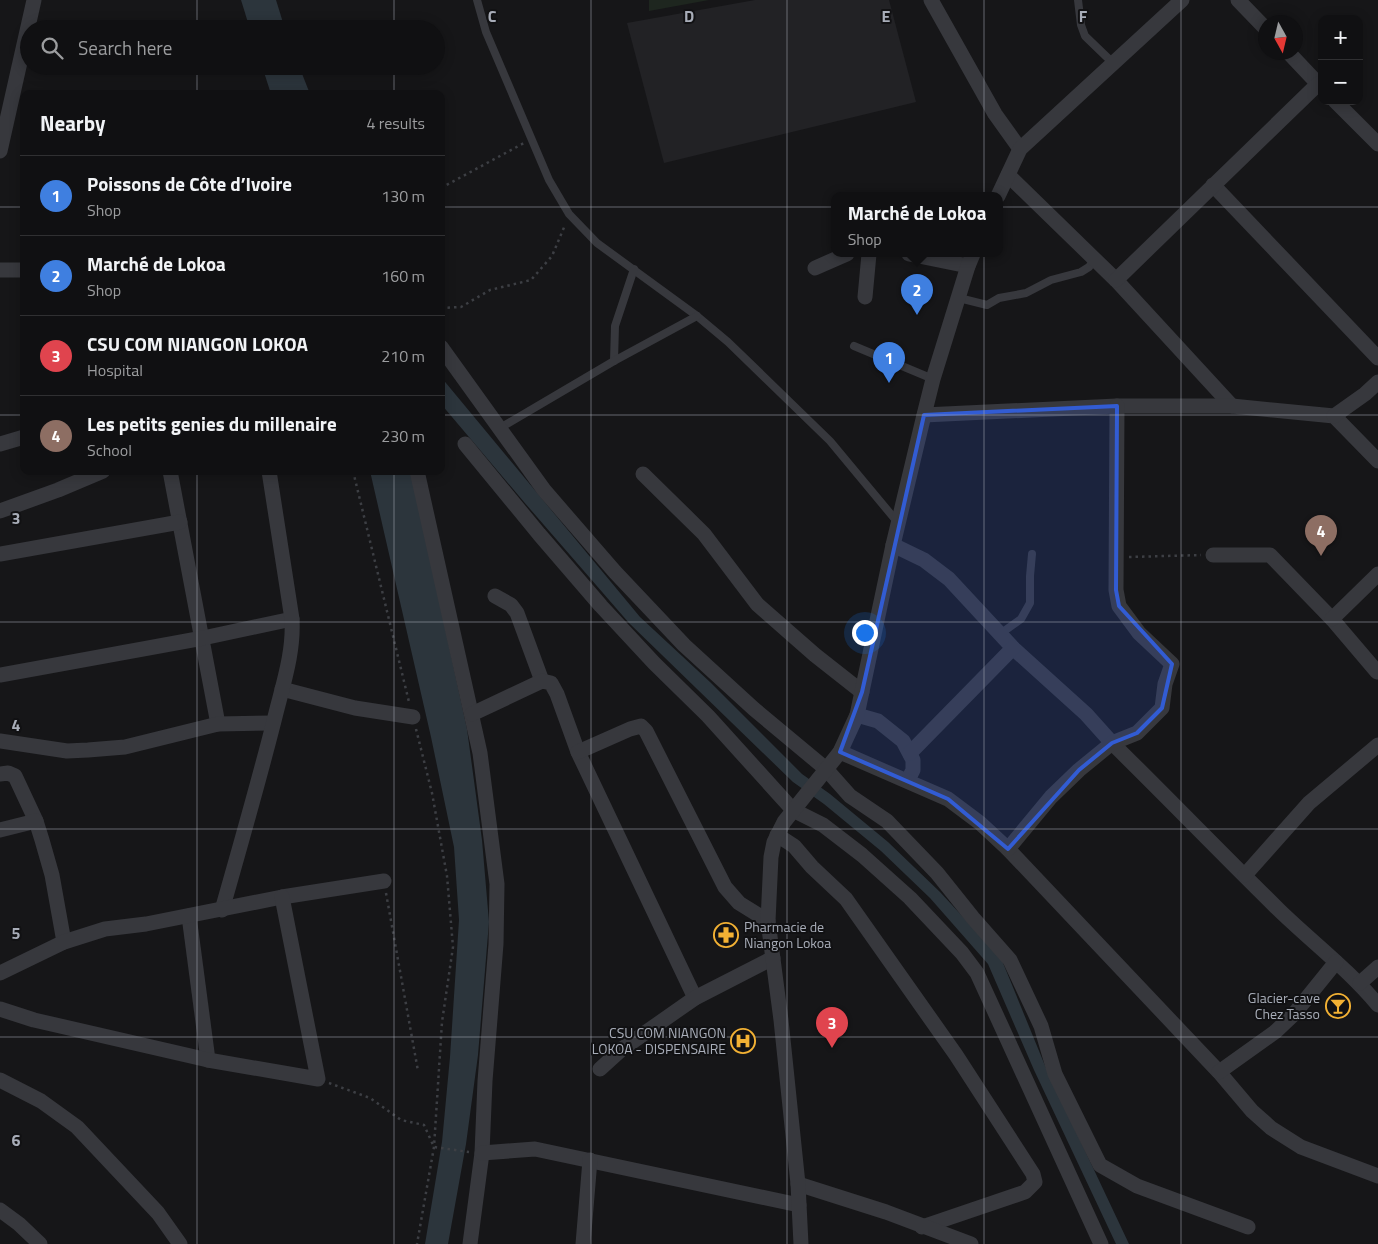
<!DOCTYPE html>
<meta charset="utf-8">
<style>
:root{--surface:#101012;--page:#19191b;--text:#f1f3f6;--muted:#9c9d9f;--line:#303032;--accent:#f2b134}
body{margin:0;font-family:"Titillium Web",sans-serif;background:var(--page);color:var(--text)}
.controls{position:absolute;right:15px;top:15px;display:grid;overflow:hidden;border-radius:10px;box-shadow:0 2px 12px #0003}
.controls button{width:45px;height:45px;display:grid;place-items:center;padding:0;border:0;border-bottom:1px solid var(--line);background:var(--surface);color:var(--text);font:25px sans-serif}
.compass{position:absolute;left:1258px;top:15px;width:45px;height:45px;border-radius:50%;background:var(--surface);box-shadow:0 2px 12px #0003;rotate:172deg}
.you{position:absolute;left:864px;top:632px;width:18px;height:18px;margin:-12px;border:4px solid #fff;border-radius:50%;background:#1a73e8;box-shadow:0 0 0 8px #1a73e833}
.badge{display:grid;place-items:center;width:32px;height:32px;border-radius:50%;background:var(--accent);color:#fff;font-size:16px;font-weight:700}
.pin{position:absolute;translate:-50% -41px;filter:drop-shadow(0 1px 2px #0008)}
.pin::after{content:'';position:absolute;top:26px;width:18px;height:15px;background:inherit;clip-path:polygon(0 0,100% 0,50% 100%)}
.popup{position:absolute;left:831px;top:192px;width:172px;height:65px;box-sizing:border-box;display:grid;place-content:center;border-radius:10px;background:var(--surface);filter:drop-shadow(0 1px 4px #0005);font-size:16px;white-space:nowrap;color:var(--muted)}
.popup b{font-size:19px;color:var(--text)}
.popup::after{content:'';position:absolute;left:50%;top:100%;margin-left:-10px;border:10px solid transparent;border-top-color:var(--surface)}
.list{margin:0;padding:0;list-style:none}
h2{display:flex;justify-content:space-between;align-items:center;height:65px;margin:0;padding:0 20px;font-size:21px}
h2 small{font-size:16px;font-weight:400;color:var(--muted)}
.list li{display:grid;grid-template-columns:32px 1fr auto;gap:15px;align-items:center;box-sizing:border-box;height:80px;padding:0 20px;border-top:1px solid var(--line)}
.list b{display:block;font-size:19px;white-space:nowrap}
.list p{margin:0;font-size:16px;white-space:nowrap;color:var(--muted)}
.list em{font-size:16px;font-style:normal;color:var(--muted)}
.icon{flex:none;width:28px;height:28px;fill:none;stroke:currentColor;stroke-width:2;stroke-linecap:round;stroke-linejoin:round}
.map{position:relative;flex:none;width:1378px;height:1244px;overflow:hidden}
.search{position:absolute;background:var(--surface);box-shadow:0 2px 12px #0003;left:20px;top:20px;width:425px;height:55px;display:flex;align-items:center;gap:12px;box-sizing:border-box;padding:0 18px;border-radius:28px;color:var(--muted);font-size:19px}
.panel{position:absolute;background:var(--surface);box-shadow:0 2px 12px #0003;left:20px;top:90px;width:425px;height:385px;border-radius:10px}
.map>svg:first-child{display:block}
.built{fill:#222225}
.green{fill:#1e261f}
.water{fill:#2c353c}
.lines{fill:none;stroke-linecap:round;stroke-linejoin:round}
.path{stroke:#3d3f44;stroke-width:2.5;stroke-dasharray:2.5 4;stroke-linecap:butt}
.service{stroke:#37383d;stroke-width:8}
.minor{stroke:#37383d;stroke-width:15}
.marked{fill:#325cd3;fill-opacity:0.2;stroke:#325cd3;stroke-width:4;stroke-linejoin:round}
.grid{fill:none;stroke:#a8adb8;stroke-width:1;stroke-opacity:0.55}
.labels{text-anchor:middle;stroke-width:4;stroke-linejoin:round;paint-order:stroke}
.poi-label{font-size:14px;fill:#a8adb8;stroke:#111113;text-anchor:end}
.grid-label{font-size:16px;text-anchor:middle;font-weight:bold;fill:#a8adb8;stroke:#111113;stroke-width:4;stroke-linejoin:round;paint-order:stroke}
</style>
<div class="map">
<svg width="1378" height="1244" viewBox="0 0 1378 1244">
<rect width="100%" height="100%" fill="#161618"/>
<path class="built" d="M 755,0 L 889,0 L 916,102 L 664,163 L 627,23 Z"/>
<path class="green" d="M 649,0 L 709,0 L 649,11 Z"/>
<g class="water">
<path d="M 241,0 L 276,0 L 285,29 L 250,29 Z"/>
<path d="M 262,66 L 299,66 L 310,94 L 271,94 Z"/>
<path d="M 441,377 L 640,617 L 710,682 L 802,774 L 830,794 L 888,842 L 940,892 L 1001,958 L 1046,1068 L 1129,1244 L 1116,1244 L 1034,1070 L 988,964 L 930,898 L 881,851 L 824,804 L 793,782 L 629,623 L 524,502 L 441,404 Z"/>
<path d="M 370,471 L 411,471 L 467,729 L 482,840 L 489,922 L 478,1055 L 466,1144 L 448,1244 L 425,1244 L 442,1142 L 450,1057 L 459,920 L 454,847 L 431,737 Z"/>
</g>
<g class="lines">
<g class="path">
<path d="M 441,188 L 524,143"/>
<path d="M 441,308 L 461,307 L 490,290 L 531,280 L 552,256 L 565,225"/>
<path d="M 353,471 L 409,702"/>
<path d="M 1129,557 L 1201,555"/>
<path d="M 416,729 L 432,793 L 447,876 L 453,947 L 442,1022 L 434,1147 L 417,1244"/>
<path d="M 386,893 L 418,1071"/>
<path d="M 329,1083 L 370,1098 L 401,1120 L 424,1125 L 434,1147 L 469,1152"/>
</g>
<g class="service">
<path d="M 477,0 L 486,32 L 549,180 L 569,214 L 597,243 L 697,316 L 728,342 L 830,441 L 899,524"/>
<path d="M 1078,0 L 1081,25 L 1085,36 L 1113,63"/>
<path d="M 959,298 L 987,305 L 999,298 L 1026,293 L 1051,280 L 1081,272 L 1089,267 L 1095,259"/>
<path d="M 854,346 L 933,379"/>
<path d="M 614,361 L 615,326 L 634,269"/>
<path d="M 500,428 L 614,361 L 697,316"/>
<path d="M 1000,634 L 1021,619 L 1030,603 L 1030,576 L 1032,554"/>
</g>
<g class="minor">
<path d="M 931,0 L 995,114 L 1020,149"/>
<path d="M 1238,0 L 1266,29"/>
<path d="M 1288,52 L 1322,88"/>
<path d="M 1335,101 L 1378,144"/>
<path d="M 0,151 L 34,0"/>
<path d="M 1008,175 L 1116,280 L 1232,406"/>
<path d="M 1213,185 L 1378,358"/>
<path d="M 998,196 L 1020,149 L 1182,0"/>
<path d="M 909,254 L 968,266"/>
<path d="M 815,268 L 847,254"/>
<path d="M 0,270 L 24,270"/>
<path d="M 1116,280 L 1318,84"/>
<path d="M 865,297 L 869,254"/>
<path d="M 441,347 L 544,490 L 615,572 L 684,645 L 754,709 L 826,769 L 850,796 L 887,821 L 937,873 L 973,918 L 1010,960 L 1041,1026 L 1055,1074 L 1100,1165 L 1137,1186 L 1248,1227"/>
<path d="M 924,415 L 1117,406 L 1232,406 L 1334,416 L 1378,461"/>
<path d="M 1334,416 L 1365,394 L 1378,382"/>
<path d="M 0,444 L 24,437"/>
<path d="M 465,444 L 539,534 L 601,606 L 654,663 L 708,716 L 793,810 L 823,825 L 862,855 L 910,898 L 962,953 L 977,973 L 1101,1244"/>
<path d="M 170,471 L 218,724"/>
<path d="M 417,471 L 480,753 L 497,884 L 496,944 L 485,1081 L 482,1153 L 470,1244"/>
<path d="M 643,474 L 704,534 L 757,604 L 815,655 L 862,692"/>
<path d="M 0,511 L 58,490 L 103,471"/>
<path d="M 893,545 L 924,560 L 949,579 L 1013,648 L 1086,714 L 1112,743 C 1168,798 1223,855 1279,910 C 1312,942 1349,970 1378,1005"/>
<path d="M 0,554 L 180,522"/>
<path d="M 1213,555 L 1270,555 L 1332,619 L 1377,672"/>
<path d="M 495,596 L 511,605 L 517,613 L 542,681"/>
<path d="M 1332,619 L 1378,574"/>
<path d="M 0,675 L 203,638 L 292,619"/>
<path d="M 282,689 L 355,708 L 413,717"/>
<path d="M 472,714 L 542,681 L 551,683 L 557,694 L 578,752 L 695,998"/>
<path d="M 857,715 L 878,721 L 903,741 L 913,760 L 913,770 L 908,780"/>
<path d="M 0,741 L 67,751 L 88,750 L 125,747 L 218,724 L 273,723"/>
<path d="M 578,752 L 630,729 L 641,726 L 646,731 L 725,887 L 739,903 L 768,921"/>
<path d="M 840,752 L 948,799 L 980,823 L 1008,849 L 1219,1072 L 1252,1111 L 1271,1128 L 1301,1147 L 1378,1176"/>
<path d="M 910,753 L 1013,648"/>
<path d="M 0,774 L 8,773 L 15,776 L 36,821 L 42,840 L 52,875 L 64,942"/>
<path d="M 0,830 L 36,821"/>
<path d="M 777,835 L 794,846 L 812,867 L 846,899 L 956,1055 L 1033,1174 L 1035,1182 L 1025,1192 L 922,1227"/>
<path d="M 1008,849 L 1051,797 L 1079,770 L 1112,743 L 1137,733 L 1162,708 L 1165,684 L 1172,664 L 1139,633 L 1119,606 L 1116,590 L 1117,406"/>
<path d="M 1245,875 L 1309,803 L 1378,745"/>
<path d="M 222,910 C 240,847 258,784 274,721 C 282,687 294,654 292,619 L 269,471"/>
<path d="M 189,916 L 208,1060"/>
<path d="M 0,973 L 64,942 L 105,929 L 146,924 L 282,897 L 384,881"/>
<path d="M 1360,983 L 1378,967"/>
<path d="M 0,1009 L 34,1020 L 208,1060 L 318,1079 L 282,897"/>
<path d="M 600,1069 L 622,1049 L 695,998 L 773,958"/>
<path d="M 1219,1072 L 1275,1032 L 1294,1014 L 1336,962"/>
<path d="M 0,1080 L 41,1101 L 77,1127 L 158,1213 L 180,1244"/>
<path d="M 482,1153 L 535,1149 L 799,1205"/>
<path d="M 798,1184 L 886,1212 L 971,1244"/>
<path d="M 0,1210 L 19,1224 L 40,1244"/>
<path d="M 583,1244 L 590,1160"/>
<path d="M 801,1244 L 798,1184 L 781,1020 L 768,921 L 771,857 L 774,842 L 784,822 L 840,752 L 857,715 L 893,545 L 924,415 L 933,379 L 968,266 L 973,254"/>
</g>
</g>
<path class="marked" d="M 1117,406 L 1116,590 L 1119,606 L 1172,664 L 1162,708 L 1137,733 L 1112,743 L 1079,770 L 1008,849 L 948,799 L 840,752 L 862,692 L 924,415 Z"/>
<path class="grid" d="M 197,0 L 197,29M 394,0 L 394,29M 591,0 L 591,1244M 787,0 L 787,1244M 984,0 L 984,1244M 1181,0 L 1181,1244M 197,66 L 197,94M 394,66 L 394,94M 0,207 L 24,207M 441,207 L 1378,207M 0,415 L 24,415M 441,415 L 1378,415M 197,471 L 197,1244M 394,471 L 394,1244M 0,622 L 1378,622M 0,829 L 1378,829M 0,1037 L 1378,1037"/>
<defs>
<symbol id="pharmacy-ring" viewBox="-11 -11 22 22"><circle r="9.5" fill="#111113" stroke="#f2b134" stroke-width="1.5"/><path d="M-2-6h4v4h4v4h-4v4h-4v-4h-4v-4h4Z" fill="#f2b134"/></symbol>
<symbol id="bar-ring" viewBox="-11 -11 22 22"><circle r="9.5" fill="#111113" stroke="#f2b134" stroke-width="1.5"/><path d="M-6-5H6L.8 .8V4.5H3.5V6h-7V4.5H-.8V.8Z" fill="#f2b134"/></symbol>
<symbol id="hospital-ring" viewBox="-11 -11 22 22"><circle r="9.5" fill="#111113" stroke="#f2b134" stroke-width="1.5"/><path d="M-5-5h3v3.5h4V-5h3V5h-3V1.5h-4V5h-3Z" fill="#f2b134"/></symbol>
</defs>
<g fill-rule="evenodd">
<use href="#pharmacy-ring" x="712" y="921" width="28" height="28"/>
<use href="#bar-ring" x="1324" y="992" width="28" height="28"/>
<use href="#hospital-ring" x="729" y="1027" width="28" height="28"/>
</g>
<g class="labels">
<g class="poi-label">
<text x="744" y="932" text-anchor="start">Pharmacie de<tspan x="744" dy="16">Niangon Lokoa</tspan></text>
<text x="1320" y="1003">Glacier-cave<tspan x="1320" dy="16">Chez Tasso</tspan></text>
<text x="726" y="1038">CSU COM NIANGON<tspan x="726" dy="16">LOKOA - DISPENSAIRE</tspan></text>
</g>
</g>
<g class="grid-label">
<text x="492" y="22">C</text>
<text x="689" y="22">D</text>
<text x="886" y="22">E</text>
<text x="1083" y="22">F</text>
<text x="16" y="524">3</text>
<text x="16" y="731">4</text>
<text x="16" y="939">5</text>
<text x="16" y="1146">6</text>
</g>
</svg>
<div class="controls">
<button>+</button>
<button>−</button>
</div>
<svg class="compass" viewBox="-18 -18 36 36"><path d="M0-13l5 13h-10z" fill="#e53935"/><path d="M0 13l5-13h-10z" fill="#9c9d9f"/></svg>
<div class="you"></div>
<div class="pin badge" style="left:889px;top:383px;background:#3f7fe0">1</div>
<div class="pin badge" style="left:917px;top:315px;background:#3f7fe0">2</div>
<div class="popup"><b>Marché de Lokoa</b>Shop</div>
<div class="pin badge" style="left:832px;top:1048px;background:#e0444e">3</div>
<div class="pin badge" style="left:1321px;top:556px;background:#8d6e63">4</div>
<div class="search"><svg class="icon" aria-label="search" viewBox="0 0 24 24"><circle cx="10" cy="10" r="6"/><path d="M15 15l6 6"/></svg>Search here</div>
<section class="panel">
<h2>Nearby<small>4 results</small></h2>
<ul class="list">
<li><span class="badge" style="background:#3f7fe0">1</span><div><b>Poissons de Côte d’Ivoire</b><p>Shop</p></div><em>130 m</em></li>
<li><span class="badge" style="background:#3f7fe0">2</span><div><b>Marché de Lokoa</b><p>Shop</p></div><em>160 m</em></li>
<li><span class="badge" style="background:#e0444e">3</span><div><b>CSU COM NIANGON LOKOA</b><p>Hospital</p></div><em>210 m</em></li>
<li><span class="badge" style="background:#8d6e63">4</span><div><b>Les petits genies du millenaire</b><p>School</p></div><em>230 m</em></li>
</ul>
</section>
</div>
